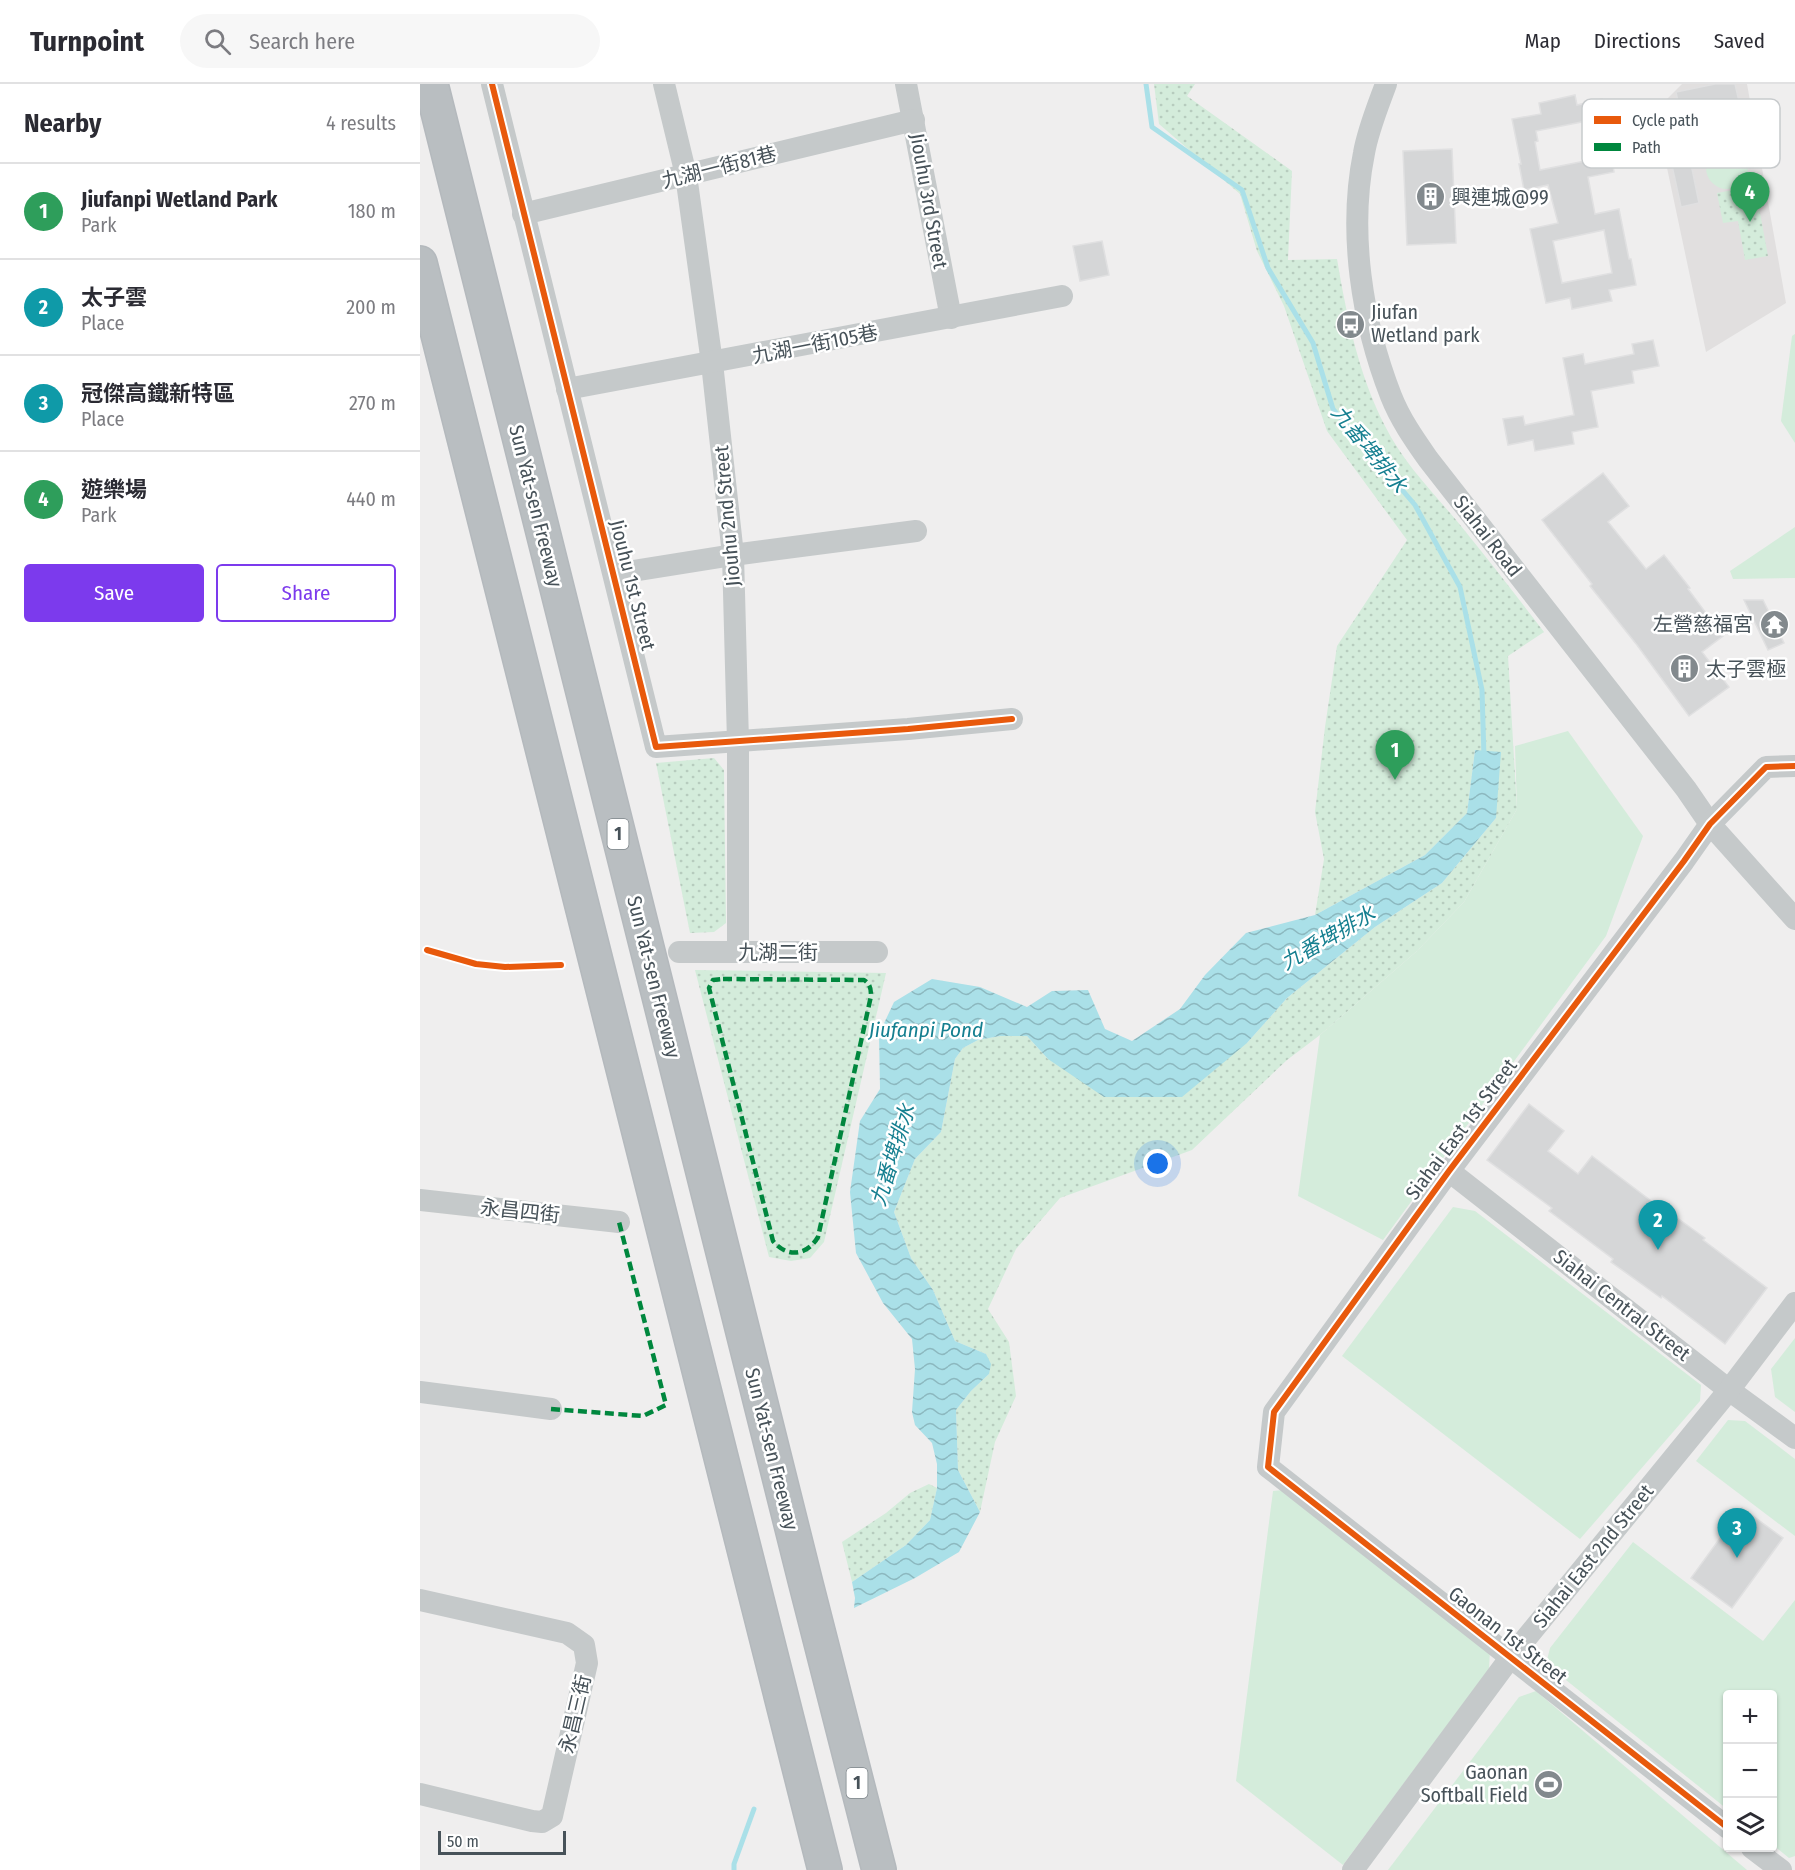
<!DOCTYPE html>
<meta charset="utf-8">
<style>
:root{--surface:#fff;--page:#f7f7f7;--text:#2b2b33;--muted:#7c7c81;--line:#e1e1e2;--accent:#7c3aed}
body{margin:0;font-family:"Fira Sans Condensed","Noto Sans TC",sans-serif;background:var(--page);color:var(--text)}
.controls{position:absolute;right:18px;bottom:18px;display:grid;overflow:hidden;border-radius:6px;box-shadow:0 2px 4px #0004}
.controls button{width:54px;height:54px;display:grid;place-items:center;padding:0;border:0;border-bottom:2px solid var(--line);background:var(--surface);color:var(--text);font:30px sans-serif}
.scale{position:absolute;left:18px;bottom:15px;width:128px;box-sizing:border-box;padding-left:6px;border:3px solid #475259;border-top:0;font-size:16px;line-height:21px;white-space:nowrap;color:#475259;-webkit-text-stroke:4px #fff;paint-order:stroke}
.you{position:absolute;left:738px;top:1080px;width:21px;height:21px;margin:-15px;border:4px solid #fff;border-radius:50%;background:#1a73e8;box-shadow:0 0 0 9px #1a73e833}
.badge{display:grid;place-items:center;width:39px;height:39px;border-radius:50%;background:var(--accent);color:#fff;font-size:20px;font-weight:700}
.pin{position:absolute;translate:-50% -50px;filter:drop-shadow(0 2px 3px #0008)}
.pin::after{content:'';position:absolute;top:32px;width:21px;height:18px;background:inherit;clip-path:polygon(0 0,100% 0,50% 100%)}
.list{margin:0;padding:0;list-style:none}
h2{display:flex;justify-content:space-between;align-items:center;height:78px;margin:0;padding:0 24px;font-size:26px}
h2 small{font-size:20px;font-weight:400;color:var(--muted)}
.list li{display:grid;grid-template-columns:39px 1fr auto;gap:18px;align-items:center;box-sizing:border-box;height:96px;padding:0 24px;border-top:2px solid var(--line)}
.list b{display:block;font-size:22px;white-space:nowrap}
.list p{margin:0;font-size:20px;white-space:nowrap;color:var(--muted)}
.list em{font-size:20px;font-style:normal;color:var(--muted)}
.actions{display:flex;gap:12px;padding:18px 24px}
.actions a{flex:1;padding:14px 0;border:2px solid var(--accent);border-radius:6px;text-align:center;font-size:21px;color:var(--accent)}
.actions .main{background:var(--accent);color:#fff}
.icon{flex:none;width:33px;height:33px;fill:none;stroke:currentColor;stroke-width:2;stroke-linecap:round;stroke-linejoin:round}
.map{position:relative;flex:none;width:1375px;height:1786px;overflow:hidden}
header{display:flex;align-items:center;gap:36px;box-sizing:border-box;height:84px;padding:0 30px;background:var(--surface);border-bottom:2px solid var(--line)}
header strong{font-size:28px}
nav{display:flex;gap:33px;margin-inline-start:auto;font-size:21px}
.search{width:420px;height:54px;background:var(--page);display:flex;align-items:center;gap:15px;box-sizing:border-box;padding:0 21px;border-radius:33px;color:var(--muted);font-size:22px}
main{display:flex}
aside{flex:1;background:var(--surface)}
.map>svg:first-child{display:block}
.education{fill:#e1dfdf}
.green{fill:#d4ecdb}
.park{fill:url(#park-dots)}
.water{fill:url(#water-waves)}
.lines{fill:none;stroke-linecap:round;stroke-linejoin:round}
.stream{stroke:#aae0e8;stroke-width:5}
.building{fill:#d5d6d7;stroke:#e0e0e1;stroke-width:1.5;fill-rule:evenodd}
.highway-casing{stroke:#b4b9bd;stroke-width:36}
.minor{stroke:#c5c9ca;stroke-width:22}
.highway{stroke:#b9bec1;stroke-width:33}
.quiet{stroke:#00873e;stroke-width:4.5;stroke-dasharray:9 4.5;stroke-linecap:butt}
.cycleway-casing{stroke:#fff;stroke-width:10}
.cycleway{stroke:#e8590c;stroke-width:6}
.labels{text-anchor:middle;stroke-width:5;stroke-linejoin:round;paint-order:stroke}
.shield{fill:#fff;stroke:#7e868b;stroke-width:1.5}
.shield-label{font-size:18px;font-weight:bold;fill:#475259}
.street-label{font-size:20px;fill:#475259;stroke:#fff}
.poi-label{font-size:20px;fill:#475259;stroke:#fff;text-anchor:start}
.water-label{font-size:21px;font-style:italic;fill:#157f90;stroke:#fff}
.key{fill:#fff;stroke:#c8cbcd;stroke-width:1.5}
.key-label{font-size:16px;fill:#475259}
</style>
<header>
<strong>Turnpoint</strong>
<div class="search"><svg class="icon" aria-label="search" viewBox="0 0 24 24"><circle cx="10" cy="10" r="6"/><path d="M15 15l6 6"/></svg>Search here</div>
<nav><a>Map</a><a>Directions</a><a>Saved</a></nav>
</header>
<main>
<aside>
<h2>Nearby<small>4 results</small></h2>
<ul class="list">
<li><span class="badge" style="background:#2e9e5b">1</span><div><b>Jiufanpi Wetland Park</b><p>Park</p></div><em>180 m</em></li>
<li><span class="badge" style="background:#0f9aa8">2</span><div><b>太子雲</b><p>Place</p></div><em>200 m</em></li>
<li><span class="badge" style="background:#0f9aa8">3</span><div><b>冠傑高鐵新特區</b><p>Place</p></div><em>270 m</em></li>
<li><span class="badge" style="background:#2e9e5b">4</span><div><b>遊樂場</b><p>Park</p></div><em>440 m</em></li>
</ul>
<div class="actions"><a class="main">Save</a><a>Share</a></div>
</aside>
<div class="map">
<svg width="1375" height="1786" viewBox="0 0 1375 1786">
<defs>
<pattern id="park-dots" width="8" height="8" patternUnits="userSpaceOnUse" patternTransform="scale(1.5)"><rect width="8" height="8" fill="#d4ecdb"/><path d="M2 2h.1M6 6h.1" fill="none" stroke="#b7ccbe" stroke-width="1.8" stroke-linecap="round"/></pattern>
<pattern id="water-waves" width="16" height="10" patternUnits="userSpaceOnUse" patternTransform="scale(1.5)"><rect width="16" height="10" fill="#aae0e8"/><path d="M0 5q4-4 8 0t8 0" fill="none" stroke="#8cb8bf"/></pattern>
</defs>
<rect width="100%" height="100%" fill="#efeeee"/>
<path class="education" d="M 1262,0 L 1327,0 L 1366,219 L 1286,268 L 1243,65 L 1222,59 L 1228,34 Z"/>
<g class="green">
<circle cx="1307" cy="84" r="21"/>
<path d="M 1375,250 L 1375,359 L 1361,337 L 1372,252 Z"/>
<path d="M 1375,443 L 1375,494 L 1313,495 L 1310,487 Z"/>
<path d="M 1148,647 L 1223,752 L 1186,852 L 963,1156 L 878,1112 L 900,951 L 997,867 L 1044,818 L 1097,725 L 1095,662 Z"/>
<path d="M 1033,1123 L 1055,1127 L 1281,1301 L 1280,1317 L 1160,1455 L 922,1272 Z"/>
<path d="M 1375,1254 L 1375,1328 L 1355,1313 L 1351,1285 Z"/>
<path d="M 1308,1336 L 1325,1337 L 1375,1375 L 1375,1452 L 1276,1377 Z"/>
<path d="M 864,1406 L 1070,1566 L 1069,1585 L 923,1781 L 816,1697 L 853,1407 Z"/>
<path d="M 1213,1458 L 1343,1557 L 1375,1516 L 1375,1772 L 1369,1774 L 1353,1761 L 1352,1610 L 1308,1610 L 1307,1725 L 1126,1580 L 1130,1564 Z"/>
<path d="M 1116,1607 L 1327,1786 L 968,1786 L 1099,1613 Z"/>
</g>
<g class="park">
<path d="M 734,0 L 775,0 L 767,12 L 872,87 L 868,176 L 917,175 C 927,233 938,289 965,342 C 985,382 1017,412 1045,447 C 1072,480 1098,514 1124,548 L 1088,572 L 1097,725 L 1044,818 L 997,867 L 900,951 L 867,976 L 772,1066 L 640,1114 L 596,1165 L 568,1225 L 589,1258 L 596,1312 L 575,1358 L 560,1428 L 538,1386 L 536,1326 L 551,1307 L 569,1290 L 566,1270 L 535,1257 L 513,1206 L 491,1174 L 474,1128 L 495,1075 L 521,1048 L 535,975 L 543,964 L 558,956 L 580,952 L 607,952 L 628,975 L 827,959 L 867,914 L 955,843 L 1022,799 L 1076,734 L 1055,666 L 1047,729 L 1005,771 L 895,831 L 904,775 L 895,728 L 905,643 L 917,562 L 987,456 L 907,347 L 864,222 L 837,167 L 820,110 L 739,40 Z"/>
<path d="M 1335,102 L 1348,172 L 1325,176 L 1318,137 L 1303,139 L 1297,109 Z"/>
<path d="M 294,674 L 304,686 L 306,839 L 294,848 L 270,849 L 236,679 Z"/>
<path d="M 275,886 L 466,889 L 404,1158 L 390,1174 L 371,1177 L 349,1173 Z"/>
<path d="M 509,1400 L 517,1404 L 510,1436 L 486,1461 L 432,1498 L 422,1458 L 466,1429 L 490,1409 Z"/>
</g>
<path class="water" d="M 1055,666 L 1081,668 L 1076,734 L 1022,799 L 955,843 L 867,914 L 827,959 L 762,1013 L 684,1013 L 628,975 L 607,952 L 580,952 L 558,956 L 543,964 L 535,975 L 521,1048 L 495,1075 L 474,1128 L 491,1174 L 513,1206 L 535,1257 L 566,1270 L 571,1280 L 569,1290 L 551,1307 L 536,1326 L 538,1386 L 560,1428 L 539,1468 L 495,1494 L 434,1524 L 435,1514 L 432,1498 L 486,1461 L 510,1436 L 517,1404 L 517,1380 L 512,1359 L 495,1341 L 492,1328 L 495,1285 L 492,1255 L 463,1219 L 436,1169 L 430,1108 L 440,1037 L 460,1005 L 459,950 L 474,918 L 512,895 L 560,903 L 607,923 L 632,907 L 668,906 L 685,945 L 712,957 L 760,925 L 785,891 L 826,849 L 895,831 L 1005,771 L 1047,729 Z"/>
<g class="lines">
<g class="stream">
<path d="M 726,0 L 732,43 L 822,106 L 848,184 L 893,259 L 913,325 L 995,421 L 1040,503 L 1062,606 L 1064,673"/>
<path d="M 314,1786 L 314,1780 L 334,1725"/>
</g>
</g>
<g class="building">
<path d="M 1295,0 L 1315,0 L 1322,30 L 1252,45 L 1247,21 L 1258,18 L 1256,8 Z"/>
<path d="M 1155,11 L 1157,21 L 1182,15 L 1194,88 L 1168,93 L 1175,130 L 1199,125 L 1209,175 L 1211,175 L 1216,201 L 1189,206 L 1192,217 L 1152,225 L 1150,214 L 1126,219 L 1110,145 L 1138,139 L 1128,101 L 1104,106 L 1099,80 L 1101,80 L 1092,35 L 1121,30 L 1119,19 ZM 1167,37 L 1173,65 L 1168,66 L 1170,76 L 1120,86 L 1115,58 L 1118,57 L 1116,47 ZM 1184,146 L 1192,189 L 1142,199 L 1133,157 Z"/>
<path d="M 1229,40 L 1265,50 L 1279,119 L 1261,123 L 1248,63 L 1225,56 Z"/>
<path d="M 1032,65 L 1036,159 L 987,161 L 983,67 Z"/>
<path d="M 682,157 L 689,191 L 660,197 L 653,162 Z"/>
<path d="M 1233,256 L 1239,282 L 1212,287 L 1214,299 L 1171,307 L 1178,343 L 1152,348 L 1154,360 L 1115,367 L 1113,356 L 1088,361 L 1083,335 L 1103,332 L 1105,341 L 1154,331 L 1143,274 L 1163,270 L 1165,280 L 1214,270 L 1212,260 Z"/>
<path d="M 1183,389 L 1209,422 L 1188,438 L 1226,485 L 1244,471 L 1270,504 L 1268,505 L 1303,552 L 1282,568 L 1309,603 L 1269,632 L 1217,561 L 1170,502 L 1172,500 L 1122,436 Z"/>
<path d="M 1324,516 L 1343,516 L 1364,559 L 1348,566 Z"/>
<path d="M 1109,1020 L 1144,1047 L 1128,1067 L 1158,1090 L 1172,1072 L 1234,1119 L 1235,1118 L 1285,1154 L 1283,1156 L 1347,1204 L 1305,1260 L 1242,1212 L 1241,1214 L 1191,1178 L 1193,1175 L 1129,1127 L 1132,1124 L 1067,1076 Z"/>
<path d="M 1322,1424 L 1363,1454 L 1312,1524 L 1271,1494 Z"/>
</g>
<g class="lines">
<defs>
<g id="highway">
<path d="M 11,0 L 386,1500 L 459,1786"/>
<path d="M 0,179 L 405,1786"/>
</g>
</defs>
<use href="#highway" class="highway-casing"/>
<g class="minor">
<path d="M 72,0 L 236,663 L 488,645 L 592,635"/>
<path d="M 244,0 L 266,91 L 292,279 L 313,471 L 318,658 L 318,868"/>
<path d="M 486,0 L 531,234"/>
<path d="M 966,0 C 958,22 948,46 944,69 C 928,148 942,238 971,312 C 980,335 994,355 1008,375 L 1266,705 L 1290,740 L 1375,835"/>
<path d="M 103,130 L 494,36"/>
<path d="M 147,305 L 642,212"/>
<path d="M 194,490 L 313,471 L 496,447"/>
<path d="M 259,868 L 457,868"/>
<path d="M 1029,1087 L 1309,1306 L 1375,1354"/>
<path d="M 0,1116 L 199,1138"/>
<path d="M 0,1308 L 131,1325"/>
<path d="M 0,1516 L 147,1549 L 164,1561 L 167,1579 L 132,1732 L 122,1738 L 112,1737 L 0,1710"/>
<path d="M 1308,1744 L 848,1383 L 854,1328 L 1029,1087 L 1264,777 L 1290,740 L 1346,683 L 1375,682"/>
<path d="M 1332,1764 L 1361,1786"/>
<path d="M 933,1786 L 1090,1574 L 1309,1306 L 1375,1219"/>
</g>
<use href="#highway" class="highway"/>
<g class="quiet">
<path d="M 303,895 L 444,896 C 450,900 451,904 451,912 L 398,1153 C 387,1172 367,1174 353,1157 L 289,904 L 293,896 Z"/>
<path d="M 131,1325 L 223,1332 L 246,1321 L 199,1138"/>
</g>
<defs>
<g id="cycleway">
<path d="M 72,0 L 236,663 L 488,645 L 592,635"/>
<path d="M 7,866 L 56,880 L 85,883 L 141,881"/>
<path d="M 1308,1744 L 848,1383 L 854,1328 L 1029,1087 L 1264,777 L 1290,740 L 1346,683 L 1375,682"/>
</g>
</defs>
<use href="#cycleway" class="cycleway-casing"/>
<use href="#cycleway" class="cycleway"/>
</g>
<defs>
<symbol id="building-disc" viewBox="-11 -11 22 22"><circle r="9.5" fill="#82898d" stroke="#fff"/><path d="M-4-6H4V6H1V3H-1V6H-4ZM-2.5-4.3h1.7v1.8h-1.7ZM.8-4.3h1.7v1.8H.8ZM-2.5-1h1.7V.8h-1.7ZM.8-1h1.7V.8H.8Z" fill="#fff"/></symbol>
<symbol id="bus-disc" viewBox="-11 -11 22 22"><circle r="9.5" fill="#82898d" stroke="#fff"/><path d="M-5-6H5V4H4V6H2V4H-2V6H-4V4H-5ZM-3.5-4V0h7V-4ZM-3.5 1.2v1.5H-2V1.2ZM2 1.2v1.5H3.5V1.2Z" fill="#fff"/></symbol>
<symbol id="temple-disc" viewBox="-11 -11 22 22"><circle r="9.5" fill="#82898d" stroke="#fff"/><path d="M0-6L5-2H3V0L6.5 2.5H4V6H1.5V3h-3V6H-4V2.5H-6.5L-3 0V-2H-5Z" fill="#fff"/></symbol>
<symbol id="stadium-disc" viewBox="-11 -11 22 22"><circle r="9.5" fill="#82898d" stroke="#fff"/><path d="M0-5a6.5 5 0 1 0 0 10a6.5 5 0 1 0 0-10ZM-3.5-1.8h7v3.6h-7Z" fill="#fff"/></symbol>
</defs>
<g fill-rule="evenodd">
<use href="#building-disc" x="994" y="96" width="33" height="33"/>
<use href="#bus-disc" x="914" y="224" width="33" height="33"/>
<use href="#temple-disc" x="1338" y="524" width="33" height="33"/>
<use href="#building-disc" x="1248" y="568" width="33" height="33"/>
<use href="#stadium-disc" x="1112" y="1684" width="33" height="33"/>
</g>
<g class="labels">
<g class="shield">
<rect x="187.5" y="735" width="21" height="30" rx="4.5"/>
<rect x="426.5" y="1684" width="21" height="30" rx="4.5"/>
</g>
<g class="shield-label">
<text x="198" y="756">1</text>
<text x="437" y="1705">1</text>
</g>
<g class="street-label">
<text transform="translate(299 83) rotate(-14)" y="7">九湖一街81巷</text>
<text transform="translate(509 117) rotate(80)" y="7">Jiouhu 3rd Street</text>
<text transform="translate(395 260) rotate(-11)" y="7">九湖一街105巷</text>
<text transform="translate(116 422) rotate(76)" y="7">Sun Yat-sen Freeway</text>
<text transform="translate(307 432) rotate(-95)" y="7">Jiouhu 2nd Street</text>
<text transform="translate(1068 452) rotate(52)" y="7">Siahai Road</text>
<text transform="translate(213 501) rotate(76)" y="7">Jiouhu 1st Street</text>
<text x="358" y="875">九湖二街</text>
<text transform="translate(234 893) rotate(76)" y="7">Sun Yat-sen Freeway</text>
<text transform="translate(1041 1045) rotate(-53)" y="7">Siahai East 1st Street</text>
<text transform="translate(100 1127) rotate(6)" y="7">永昌四街</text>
<text transform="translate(1202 1221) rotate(38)" y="7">Siahai Central Street</text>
<text transform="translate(352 1365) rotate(76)" y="7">Sun Yat-sen Freeway</text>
<text transform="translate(1173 1472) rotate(-51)" y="7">Siahai East 2nd Street</text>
<text transform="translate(1088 1551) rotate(38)" y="7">Gaonan 1st Street</text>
<text transform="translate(155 1630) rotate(-77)" y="7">永昌三街</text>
</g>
<g class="poi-label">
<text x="1031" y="120">興連城@99</text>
<text x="951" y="235">Jiufan<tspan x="951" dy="23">Wetland park</tspan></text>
<text x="1333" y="547" text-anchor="end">左營慈福宮</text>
<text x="1286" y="592">太子雲極</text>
<text x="1108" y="1695" text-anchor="end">Gaonan<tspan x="1108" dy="23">Softball Field</tspan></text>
</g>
<g class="water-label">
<text transform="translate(949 365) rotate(51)" y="7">九番埤排水</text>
<text transform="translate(908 854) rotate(-30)" y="7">九番埤排水</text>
<text x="506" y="953">Jiufanpi Pond</text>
<text transform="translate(473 1071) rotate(-73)" y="7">九番埤排水</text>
</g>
</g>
<rect x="1162" y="15" width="198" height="69" rx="9" class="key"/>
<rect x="1174" y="32" width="27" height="8" fill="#e8590c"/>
<rect x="1174" y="59" width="27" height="8" fill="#00873e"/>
<g class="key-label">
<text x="1212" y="42">Cycle path</text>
<text x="1212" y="69">Path</text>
</g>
</svg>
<div class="controls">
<button>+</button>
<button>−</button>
<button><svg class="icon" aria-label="layers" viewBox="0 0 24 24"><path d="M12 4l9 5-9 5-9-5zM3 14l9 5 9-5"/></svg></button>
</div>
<div class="scale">50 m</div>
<div class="you"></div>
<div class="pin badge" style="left:975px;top:696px;background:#2e9e5b">1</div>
<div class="pin badge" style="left:1238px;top:1166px;background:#0f9aa8">2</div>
<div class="pin badge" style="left:1317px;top:1474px;background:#0f9aa8">3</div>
<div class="pin badge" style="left:1330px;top:138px;background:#2e9e5b">4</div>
</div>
</main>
